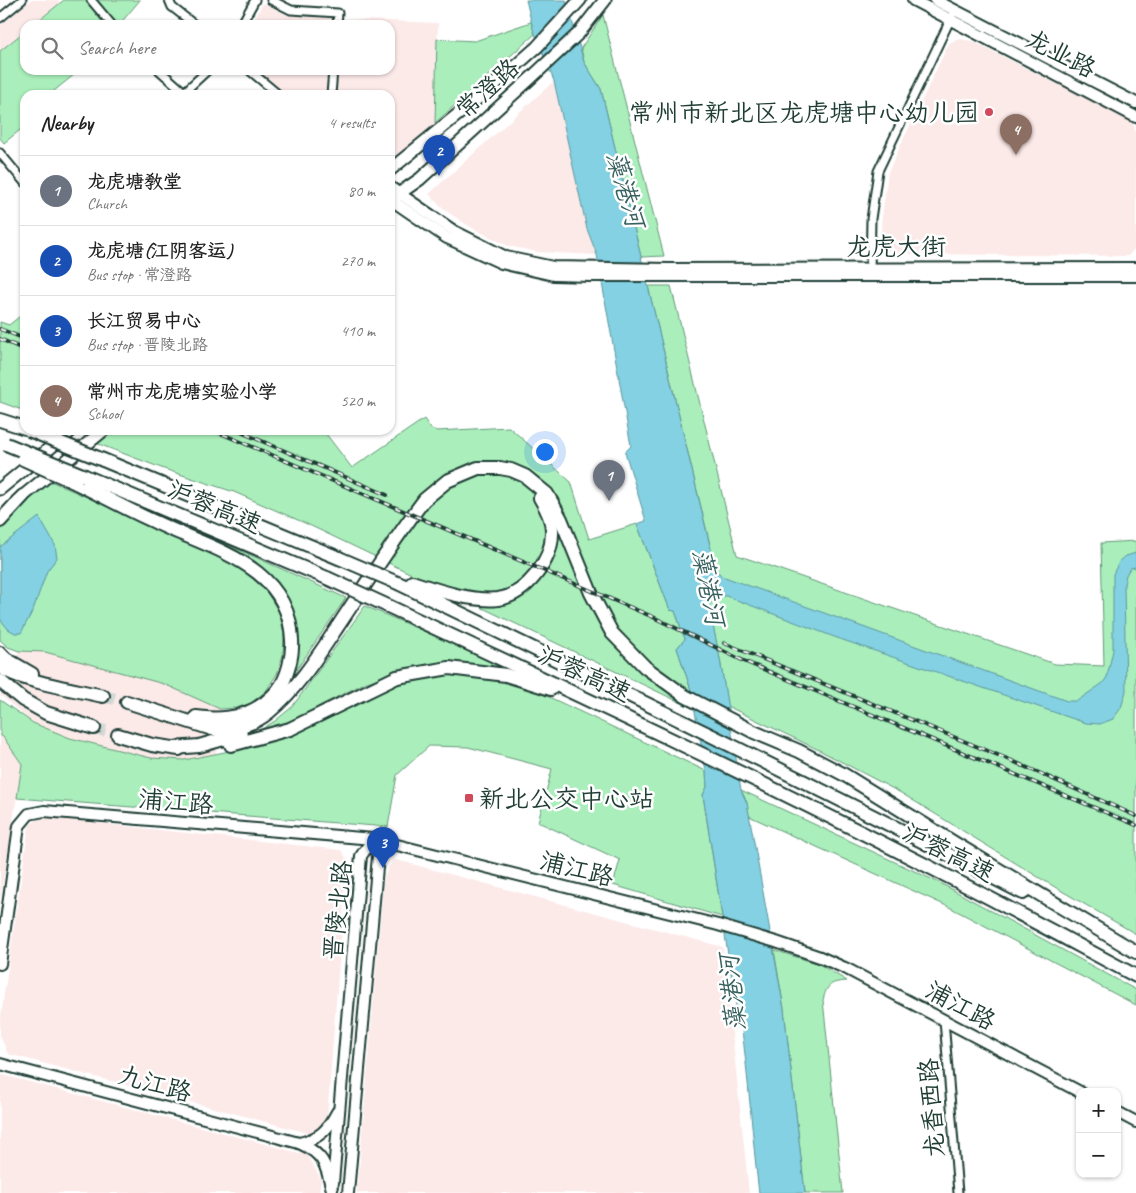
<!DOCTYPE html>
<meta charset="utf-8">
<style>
:root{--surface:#fff;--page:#f2f2f2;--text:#222;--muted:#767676;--line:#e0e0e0;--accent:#111827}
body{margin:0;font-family:Caveat,"LXGW WenKai TC",sans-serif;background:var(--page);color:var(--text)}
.controls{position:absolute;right:15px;bottom:15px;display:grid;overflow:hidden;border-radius:10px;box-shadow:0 1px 4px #0004}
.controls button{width:45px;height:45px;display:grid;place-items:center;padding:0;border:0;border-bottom:1px solid var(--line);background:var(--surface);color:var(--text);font:25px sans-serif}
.you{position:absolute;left:544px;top:451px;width:18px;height:18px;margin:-12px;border:4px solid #fff;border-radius:50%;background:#1a73e8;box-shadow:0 0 0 8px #1a73e833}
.badge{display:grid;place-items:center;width:32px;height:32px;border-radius:50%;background:var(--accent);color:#fff;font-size:16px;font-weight:700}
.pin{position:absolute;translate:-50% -41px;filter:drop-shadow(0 1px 2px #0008)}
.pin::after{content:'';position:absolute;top:26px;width:18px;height:15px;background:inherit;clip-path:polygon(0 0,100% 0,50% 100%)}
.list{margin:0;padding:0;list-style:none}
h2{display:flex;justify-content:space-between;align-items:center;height:65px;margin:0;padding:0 20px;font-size:21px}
h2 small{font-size:16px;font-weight:400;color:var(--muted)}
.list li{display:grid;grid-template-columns:32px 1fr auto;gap:15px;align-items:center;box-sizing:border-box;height:70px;padding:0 20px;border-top:1px solid var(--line)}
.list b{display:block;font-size:19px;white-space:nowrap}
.list p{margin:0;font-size:16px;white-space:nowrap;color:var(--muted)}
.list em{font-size:16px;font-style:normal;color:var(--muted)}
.icon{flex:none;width:28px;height:28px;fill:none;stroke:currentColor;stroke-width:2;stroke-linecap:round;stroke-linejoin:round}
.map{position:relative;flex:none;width:1136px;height:1193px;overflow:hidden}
.search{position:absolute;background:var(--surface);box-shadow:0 1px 4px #0004;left:20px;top:20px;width:375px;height:55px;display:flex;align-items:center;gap:12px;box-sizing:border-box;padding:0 18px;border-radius:15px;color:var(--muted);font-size:19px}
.panel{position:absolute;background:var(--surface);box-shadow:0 1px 4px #0004;left:20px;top:90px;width:375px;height:345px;border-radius:15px}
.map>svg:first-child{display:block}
.built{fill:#fceae9}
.green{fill:#aaefbb;stroke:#649678}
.water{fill:#84d1e3;stroke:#5c969d}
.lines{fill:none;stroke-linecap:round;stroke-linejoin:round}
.highway-tunnel{stroke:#d2d8d6;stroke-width:12;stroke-dasharray:12 6;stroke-linecap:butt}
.street-casing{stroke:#1f3d34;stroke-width:11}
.secondary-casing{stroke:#1f3d34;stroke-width:14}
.primary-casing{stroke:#1f3d34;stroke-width:15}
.highway-casing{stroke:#1f3d34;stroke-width:16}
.street{stroke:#fff;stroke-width:7}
.secondary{stroke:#fff;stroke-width:10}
.primary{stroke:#fff;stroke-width:11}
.highway{stroke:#fff;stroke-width:12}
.rail-casing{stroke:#1f3d34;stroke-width:4}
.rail{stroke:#fff;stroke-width:2;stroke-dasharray:5.5;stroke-linecap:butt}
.highway-bridge-casing{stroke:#1f3d34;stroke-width:16;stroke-linecap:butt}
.highway-bridge{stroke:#fff;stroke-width:12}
.poi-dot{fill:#d1495b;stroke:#fff;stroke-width:2}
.labels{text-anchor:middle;stroke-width:5;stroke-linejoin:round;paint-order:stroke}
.street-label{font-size:25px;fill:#1f3d34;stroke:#fff}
.poi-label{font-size:25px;fill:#1f3d34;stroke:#fff;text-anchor:end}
.water-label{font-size:26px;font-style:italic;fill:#386260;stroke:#fff}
</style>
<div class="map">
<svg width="1136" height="1193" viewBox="0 0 1136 1193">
<rect width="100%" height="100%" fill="#fff"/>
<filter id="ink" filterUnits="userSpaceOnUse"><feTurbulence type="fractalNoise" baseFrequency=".02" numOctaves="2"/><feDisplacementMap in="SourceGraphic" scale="10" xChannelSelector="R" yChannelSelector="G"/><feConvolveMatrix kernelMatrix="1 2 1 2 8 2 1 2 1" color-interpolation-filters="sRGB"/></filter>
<g filter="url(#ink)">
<g class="built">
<path d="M 31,0 L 58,0 L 60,3 L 33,25 L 25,25 L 25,31 L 0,51 L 0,26 Z"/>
<path d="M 263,3 L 287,15 L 333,18 L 333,25 L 251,25 Z"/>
<path d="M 341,19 L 438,23 L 435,123 L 395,158 L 390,160 L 390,95 L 335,95 L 337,70 L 390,70 L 390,25 L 340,25 Z"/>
<path d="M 959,39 L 972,41 L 1120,115 L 1133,123 L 1136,134 L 1136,247 L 1128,256 L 891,254 L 882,242 L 881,224 L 888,172 L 949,43 Z"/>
<path d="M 256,70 L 329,70 L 327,95 L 285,95 Z"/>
<path d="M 554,81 L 587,229 L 597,255 L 538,252 L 508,246 L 472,228 L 443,209 L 429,194 Z"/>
<path d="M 268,594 L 280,614 L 284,635 L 283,655 L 277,674 L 266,691 L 251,703 L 236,708 L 220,709 L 216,754 L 184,760 L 151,758 L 70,738 L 33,723 L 0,695 L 19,651 L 8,647 L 0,640 Z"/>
<path d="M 0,735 L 3,737 L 22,764 L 0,901 Z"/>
<path d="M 42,817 L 341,850 L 347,859 L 327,1119 L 312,1134 L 8,1054 L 0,1035 L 0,1022 L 29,825 Z"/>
<path d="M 393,859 L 723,947 L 749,1193 L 357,1193 L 384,877 Z"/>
<path d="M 3,1075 L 307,1155 L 321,1179 L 319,1193 L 0,1193 L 0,1077 Z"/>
</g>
<g class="green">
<path d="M 64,0 L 87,0 L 107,25 L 33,25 Z"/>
<path d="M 96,0 L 140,0 L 119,25 L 116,25 Z"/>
<path d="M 603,15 L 664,256 L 641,257 L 601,89 L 584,62 L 581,48 Z"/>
<path d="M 531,22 L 535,34 L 435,123 L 437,39 L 475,41 Z"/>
<path d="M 25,31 L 25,70 L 80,70 L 49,95 L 25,95 L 25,126 L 4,143 L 0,138 L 0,51 Z"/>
<path d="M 648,286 L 671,286 L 737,555 L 1055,664 L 1104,666 L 1101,543 L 1136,541 L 1136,934 L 1048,883 L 901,793 L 819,750 L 727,706 L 720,659 L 698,557 L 712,553 Z"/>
<path d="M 25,312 L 25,411 L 0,402 L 0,322 L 9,325 Z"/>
<path d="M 424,419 L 431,429 L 437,431 L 509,427 L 571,482 L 589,539 L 637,524 L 670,610 L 675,611 L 685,639 L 677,648 L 691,690 L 694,709 L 307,524 L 234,492 L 164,469 L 96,443 L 112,430 L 292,430 L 295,433 L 299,430 L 323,430 L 352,468 Z"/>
<path d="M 48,480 L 203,548 L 236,565 L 255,578 L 268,594 L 280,614 L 284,635 L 283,655 L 277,674 L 266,691 L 251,703 L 236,708 L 220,709 L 164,684 L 45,652 L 19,651 L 8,647 L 0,640 L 0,527 L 13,513 Z"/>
<path d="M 193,529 L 346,598 L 290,679 L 295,656 L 284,596 L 192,531 Z"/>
<path d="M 365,606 L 500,664 L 498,667 L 468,663 L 439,664 L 403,671 L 367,682 L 323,704 L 303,716 L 264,731 L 262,729 L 275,721 L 292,707 Z"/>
<path d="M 449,674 L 506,680 L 549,697 L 706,771 L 707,787 L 703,795 L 722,917 L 613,885 L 620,860 L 538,822 L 552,769 L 468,747 L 429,746 L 397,775 L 388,827 L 17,798 L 22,764 L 3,737 L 0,735 L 0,700 L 33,723 L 70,738 L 151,758 L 184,760 L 255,746 L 298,731 L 399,684 Z"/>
<path d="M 741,790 L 942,884 L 1136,990 L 1136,1005 L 951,908 L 749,816 L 747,803 Z"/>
<path d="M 774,950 L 819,964 L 847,981 C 831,982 827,984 823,1000 L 843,1193 L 805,1193 L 784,1009 Z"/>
</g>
<g class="water">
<path d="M 526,0 L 566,0 L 584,62 L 601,89 L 712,554 L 717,571 L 722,576 L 1067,701 L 1077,701 L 1103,683 L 1107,677 L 1113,650 L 1113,574 L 1119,562 L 1126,556 L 1136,553 L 1136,567 L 1130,568 L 1126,575 L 1124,585 L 1126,691 L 1121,708 L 1113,719 L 1100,724 L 1086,723 L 1065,716 L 837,638 L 726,596 C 716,596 713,598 709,606 L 720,659 L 741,790 L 747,803 L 784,1009 L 805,1193 L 759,1193 C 752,1136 749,1080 741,1023 L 738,1018 L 703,795 L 707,787 L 706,771 L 691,690 L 677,648 L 685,639 L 675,611 L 670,610 L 637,524 L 646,521 L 625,452 L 631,446 L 597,255 L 587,229 L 554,81 L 533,29 Z"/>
<path d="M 39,517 L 55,545 L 57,558 L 47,571 L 33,610 L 21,633 L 15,633 L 8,629 L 0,619 L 0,547 Z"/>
</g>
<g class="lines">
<g class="highway-tunnel">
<path d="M 103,696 L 127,702"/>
<path d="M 94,728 L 118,735"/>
</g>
<defs>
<g id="street">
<path d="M 91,0 L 112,25"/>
<path d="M 169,0 L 172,7 L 195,25"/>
<path d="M 271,0 L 291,10 L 338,13 L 337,25"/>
<path d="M 0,18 L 22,0"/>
<path d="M 241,25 L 255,0"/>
<path d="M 159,70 L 184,92"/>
<path d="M 249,70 L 279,95"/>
<path d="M 181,95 L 208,70"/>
<path d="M 331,95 L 333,70"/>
<path d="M 0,153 L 25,183"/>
<path d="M 870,273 L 871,219 L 878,171 L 952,16"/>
<path d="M 944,1020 L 958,1193"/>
</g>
<g id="secondary">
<path d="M 913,0 L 1136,117"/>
<path d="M 935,0 L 1136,103"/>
<path d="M 390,187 L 454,231 L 506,257 L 553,267 L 669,269 L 1136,268"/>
<path d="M 390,199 L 447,238 L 501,263 L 553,275 L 591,276 L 1136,276"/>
<path d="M 0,964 L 19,826 L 29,814 L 44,811 L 373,839 L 718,925 L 776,942 L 820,957 L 847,969 L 1080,1092"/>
<path d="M 0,1064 L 299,1143 C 324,1154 326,1165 332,1190"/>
<path d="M 1117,1112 L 1136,1122"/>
<path d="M 299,1143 C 320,1138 327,1131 337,1112"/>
<path d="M 333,1183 L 361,856 L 373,839"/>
<path d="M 348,1193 L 378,856 L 373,839"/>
</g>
<g id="primary">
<path d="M 390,170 L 494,85 L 537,47 L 580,0"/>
<path d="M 390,200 L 420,179 L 532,77 L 579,33 L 605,0"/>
<path d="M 0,489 L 72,430"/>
<path d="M 17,501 L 104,430"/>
</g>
<g id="highway">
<path d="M 0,420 L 25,428"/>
<path d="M 103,460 L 339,558"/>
<path d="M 85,476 L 327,578"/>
<path d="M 76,483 C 103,496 128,510 155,522 C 210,549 289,564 292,640 C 293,655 288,677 278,690 C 257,715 228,722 196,717"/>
<path d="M 0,521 L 23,496"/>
<path d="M 412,582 C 437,590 472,602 498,599 C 526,595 552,561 552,533 C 553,521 546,508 540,498"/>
<path d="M 400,584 C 609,685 817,786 1023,893"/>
<path d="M 388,606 C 574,693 761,780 943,874 C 1008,907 1072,942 1136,976"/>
<path d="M 0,653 L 6,659 L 32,674"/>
<path d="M 0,667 C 19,681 77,690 103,696"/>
<path d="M 0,681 L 23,700 L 46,713 L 94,728"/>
<path d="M 127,702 L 212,729 C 232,731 253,725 269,712 C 297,689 318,656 338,626 C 366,584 393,541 424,500 L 447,481 L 478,468 L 500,468 L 511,470 L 525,476 L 547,494 L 554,506 L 561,519 L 591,593 L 612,633 L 645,667 L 685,696 L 754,732 L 799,751 L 843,774 L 956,844 L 1136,952"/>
<path d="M 118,735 L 152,745 L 179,749"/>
<path d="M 231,745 L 290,729 L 397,677 L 449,668 L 506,675 L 551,689"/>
<path d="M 173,748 L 199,746 L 241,734"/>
</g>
</defs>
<use href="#street" class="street-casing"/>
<use href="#secondary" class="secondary-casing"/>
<use href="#primary" class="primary-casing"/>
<use href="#highway" class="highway-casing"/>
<use href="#street" class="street"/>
<use href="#secondary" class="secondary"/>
<use href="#primary" class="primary"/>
<use href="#highway" class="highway"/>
<defs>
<g id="rail">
<path d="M 0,329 L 25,339"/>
<path d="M 0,339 L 25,350"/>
<path d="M 213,430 L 653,617 L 746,662 L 1136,825"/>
<path d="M 236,430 L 387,495"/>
<path d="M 724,643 L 1010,760 L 1136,816"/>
</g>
</defs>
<use href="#rail" class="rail-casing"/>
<use href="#rail" class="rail"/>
<defs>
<g id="highway-bridge">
<path d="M 29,430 L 103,460"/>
<path d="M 6,444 L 85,476"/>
<path d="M 23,459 L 76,483"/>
<path d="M 339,558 L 400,584"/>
<path d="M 327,578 L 388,606"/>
</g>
</defs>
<use href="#highway-bridge" class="highway-bridge-casing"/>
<use href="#highway-bridge" class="highway-bridge"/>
</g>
</g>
<g class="poi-dot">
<circle cx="989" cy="112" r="5"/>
<rect x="464" y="793" width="10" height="10" rx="2.5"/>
</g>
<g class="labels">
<g class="street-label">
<text transform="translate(1061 53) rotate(27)" y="9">龙业路</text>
<text transform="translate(487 88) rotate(-42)" y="9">常澄路</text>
<text x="896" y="255">龙虎大街</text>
<text transform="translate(215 506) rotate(23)" y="9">沪蓉高速</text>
<text transform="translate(585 673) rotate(25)" y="9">沪蓉高速</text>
<text transform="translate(176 801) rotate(5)" y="9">浦江路</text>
<text transform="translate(949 852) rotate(27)" y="9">沪蓉高速</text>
<text transform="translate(577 868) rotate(14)" y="9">浦江路</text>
<text transform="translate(337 910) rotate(-84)" y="9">晋陵北路</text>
<text transform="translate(961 1005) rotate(28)" y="9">浦江路</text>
<text transform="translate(155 1083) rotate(15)" y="9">九江路</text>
<text transform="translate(931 1108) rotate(-94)" y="9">龙香西路</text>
</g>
<g class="poi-label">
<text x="979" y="121">常州市新北区龙虎塘中心幼儿园</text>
<text x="479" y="807" text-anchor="start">新北公交中心站</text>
</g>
<g class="water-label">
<text transform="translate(626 189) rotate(74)" y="9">藻港河</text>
<text transform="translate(709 587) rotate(79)" y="9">藻港河</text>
<text transform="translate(732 993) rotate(-96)" y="9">藻港河</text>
</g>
</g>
</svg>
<div class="controls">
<button>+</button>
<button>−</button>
</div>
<div class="you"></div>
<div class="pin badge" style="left:609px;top:501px;background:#6b7280">1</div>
<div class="pin badge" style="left:439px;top:176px;background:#1a4fb4">2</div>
<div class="pin badge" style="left:383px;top:868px;background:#1a4fb4">3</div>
<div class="pin badge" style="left:1016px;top:155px;background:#8d6e63">4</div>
<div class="search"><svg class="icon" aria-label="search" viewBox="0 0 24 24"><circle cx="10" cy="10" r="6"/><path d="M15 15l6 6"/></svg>Search here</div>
<section class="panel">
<h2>Nearby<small>4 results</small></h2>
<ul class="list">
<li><span class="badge" style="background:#6b7280">1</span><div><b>龙虎塘教堂</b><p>Church</p></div><em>80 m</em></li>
<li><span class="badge" style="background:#1a4fb4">2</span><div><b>龙虎塘(江阴客运)</b><p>Bus stop · 常澄路</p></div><em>270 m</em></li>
<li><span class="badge" style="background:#1a4fb4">3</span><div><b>长江贸易中心</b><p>Bus stop · 晋陵北路</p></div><em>410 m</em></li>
<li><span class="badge" style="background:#8d6e63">4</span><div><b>常州市龙虎塘实验小学</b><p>School</p></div><em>520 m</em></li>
</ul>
</section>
</div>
